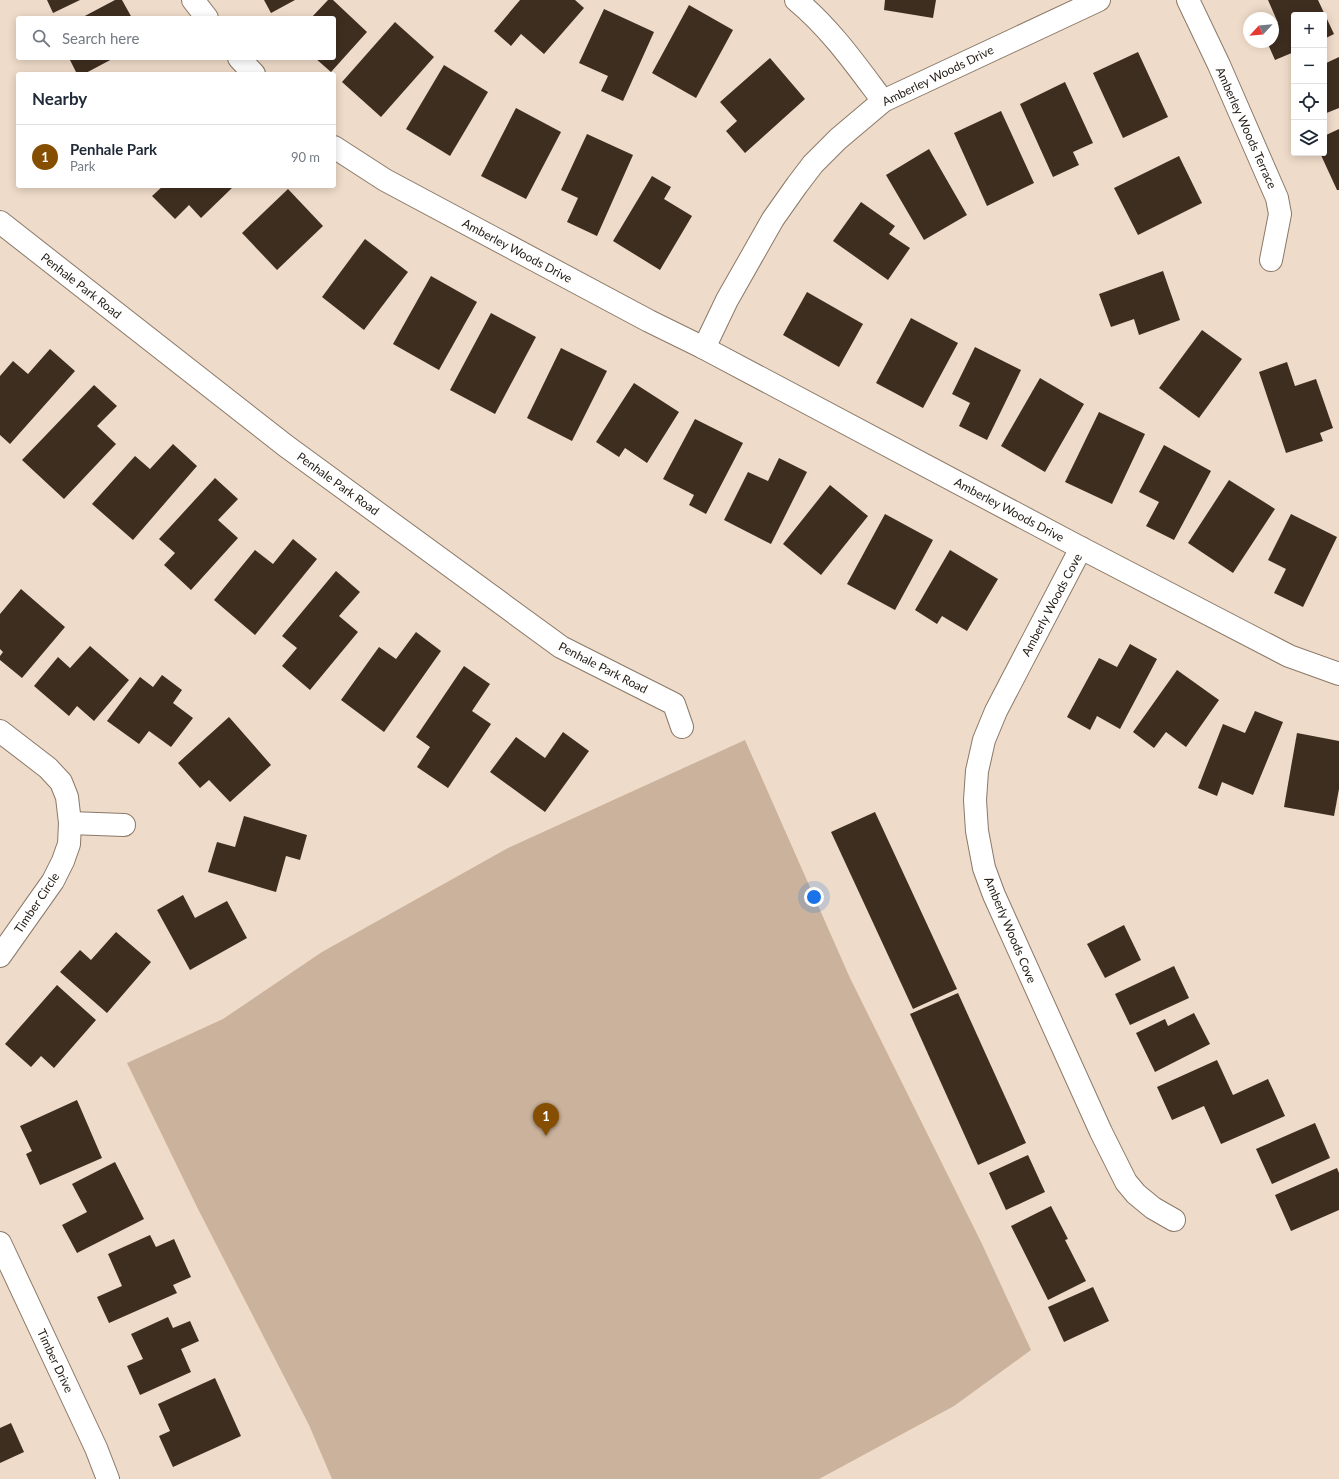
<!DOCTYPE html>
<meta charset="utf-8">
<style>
:root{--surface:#fff;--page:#f6f6f7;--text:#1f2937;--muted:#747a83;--line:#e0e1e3;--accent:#864e00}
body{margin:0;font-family:Lato,sans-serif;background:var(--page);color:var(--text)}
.controls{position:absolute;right:12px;top:12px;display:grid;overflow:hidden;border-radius:4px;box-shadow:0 2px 10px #0003}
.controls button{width:36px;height:36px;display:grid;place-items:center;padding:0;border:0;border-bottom:1px solid var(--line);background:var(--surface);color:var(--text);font:20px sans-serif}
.compass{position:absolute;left:1243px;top:12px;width:36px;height:36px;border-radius:50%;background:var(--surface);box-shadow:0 2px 10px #0003;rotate:244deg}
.you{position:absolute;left:814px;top:897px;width:14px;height:14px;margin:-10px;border:3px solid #fff;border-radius:50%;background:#1a73e8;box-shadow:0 0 0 6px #1a73e833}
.badge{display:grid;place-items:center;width:26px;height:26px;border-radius:50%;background:var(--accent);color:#fff;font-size:13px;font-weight:700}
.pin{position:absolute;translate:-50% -33px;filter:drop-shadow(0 1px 2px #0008)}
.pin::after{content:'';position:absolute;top:21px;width:14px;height:12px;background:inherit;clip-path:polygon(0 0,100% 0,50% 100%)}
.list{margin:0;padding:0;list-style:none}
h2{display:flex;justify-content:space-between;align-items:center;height:52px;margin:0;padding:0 16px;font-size:17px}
h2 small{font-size:13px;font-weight:400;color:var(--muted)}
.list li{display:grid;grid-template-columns:26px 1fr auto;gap:12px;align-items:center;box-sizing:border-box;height:64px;padding:0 16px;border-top:1px solid var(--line)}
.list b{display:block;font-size:15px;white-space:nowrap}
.list p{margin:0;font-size:13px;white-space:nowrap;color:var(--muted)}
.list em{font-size:13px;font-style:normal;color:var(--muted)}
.icon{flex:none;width:22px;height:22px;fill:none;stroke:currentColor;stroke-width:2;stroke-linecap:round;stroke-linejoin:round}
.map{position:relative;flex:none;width:1339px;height:1479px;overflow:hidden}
.search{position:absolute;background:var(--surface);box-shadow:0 2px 10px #0003;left:16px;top:16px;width:320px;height:44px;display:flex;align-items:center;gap:10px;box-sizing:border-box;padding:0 14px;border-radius:4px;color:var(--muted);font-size:15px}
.panel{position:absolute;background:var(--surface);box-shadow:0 2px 10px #0003;left:16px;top:72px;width:320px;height:116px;border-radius:4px}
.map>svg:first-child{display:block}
.green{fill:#cab29c}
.building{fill:#3e2e20}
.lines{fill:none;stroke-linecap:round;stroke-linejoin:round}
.street-casing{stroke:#8a7968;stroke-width:24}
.street{stroke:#fff;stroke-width:22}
.labels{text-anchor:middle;stroke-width:4;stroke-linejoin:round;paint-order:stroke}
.street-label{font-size:12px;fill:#272019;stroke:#fff}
</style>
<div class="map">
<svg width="1339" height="1479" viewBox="0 0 1339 1479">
<rect width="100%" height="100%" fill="#efdbc9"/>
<path class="green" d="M 745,740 L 850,978 L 982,1244 L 1031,1350 L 954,1406 L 819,1479 L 332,1479 L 309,1425 L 198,1209 L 127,1063 L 223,1019 L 322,952 L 508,848 Z"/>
<g class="building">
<path d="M 47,0 L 80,0 L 53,13 Z"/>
<path d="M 115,0 L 122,0 L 132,18 L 81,18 Z"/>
<path d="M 264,0 L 295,0 L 271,13 Z"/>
<path d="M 328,0 L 333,0 L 367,32 L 331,72 L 315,58 L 334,58 L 334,18 L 311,18 Z"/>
<path d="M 520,0 L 575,0 L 584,8 L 544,54 L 521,34 L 511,46 L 494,31 Z"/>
<path d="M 885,0 L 936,0 L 933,18 L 884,10 Z"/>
<path d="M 1268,0 L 1318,0 L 1334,34 L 1324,39 L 1324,15 L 1294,15 L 1294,52 L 1275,60 L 1267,42 L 1273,42 L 1273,26 L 1278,23 Z"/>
<path d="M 689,5 L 733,30 L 696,98 L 652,73 Z"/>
<path d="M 604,9 L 654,32 L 623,101 L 601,91 L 608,76 L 579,63 Z"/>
<path d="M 395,22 L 434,57 L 381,117 L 342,82 Z"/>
<path d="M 1138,52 L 1168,117 L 1123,138 L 1093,73 Z"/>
<path d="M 1339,57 L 1339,108 L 1324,114 L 1324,64 Z"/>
<path d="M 69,58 L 114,58 L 84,74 L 77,74 Z"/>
<path d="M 770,58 L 805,99 L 745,153 L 726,131 L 737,121 L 720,102 Z"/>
<path d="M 444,65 L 488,92 L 450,156 L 406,129 Z"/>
<path d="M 1065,82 L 1093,143 L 1073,152 L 1079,165 L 1053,177 L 1020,104 Z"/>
<path d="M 516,108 L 561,132 L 526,199 L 481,176 Z"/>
<path d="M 1001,111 L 1034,183 L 987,206 L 954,133 Z"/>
<path d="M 1339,129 L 1339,190 L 1337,190 L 1320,153 L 1324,153 L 1324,136 Z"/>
<path d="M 587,134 L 633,155 L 597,236 L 567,222 L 578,198 L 561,190 Z"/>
<path d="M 929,149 L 967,215 L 924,240 L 886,175 Z"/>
<path d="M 1179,156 L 1202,203 L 1138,235 L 1114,188 Z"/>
<path d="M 652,176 L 671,187 L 664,199 L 692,216 L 660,270 L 613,241 Z"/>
<path d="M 163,186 L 234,186 L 201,218 L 189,205 L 175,219 L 152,196 Z"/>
<path d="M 288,189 L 323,226 L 277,270 L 242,233 Z"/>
<path d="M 861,202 L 895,226 L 889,234 L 910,248 L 888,280 L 833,241 Z"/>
<path d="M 365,239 L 408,272 L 364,330 L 322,297 Z"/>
<path d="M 1163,271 L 1180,320 L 1139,335 L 1134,319 L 1111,327 L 1099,294 Z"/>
<path d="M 431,276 L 477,302 L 439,370 L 393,344 Z"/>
<path d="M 807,292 L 863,324 L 839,367 L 783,335 Z"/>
<path d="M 491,313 L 536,337 L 495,414 L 450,390 Z"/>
<path d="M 911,318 L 958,343 L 923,408 L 876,383 Z"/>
<path d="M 1202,330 L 1242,359 L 1199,418 L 1159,388 Z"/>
<path d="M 975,347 L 1021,370 L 987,440 L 959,426 L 970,403 L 952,394 Z"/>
<path d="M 561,348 L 607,371 L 572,441 L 527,418 Z"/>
<path d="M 50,349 L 75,371 L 10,444 L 0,435 L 0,376 L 13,361 L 28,374 Z"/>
<path d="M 1287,362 L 1295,386 L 1316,379 L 1333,428 L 1320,433 L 1323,441 L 1286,453 L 1259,372 Z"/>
<path d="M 1040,378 L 1084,404 L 1045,472 L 1001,446 Z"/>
<path d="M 634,383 L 679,412 L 647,463 L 625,448 L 619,457 L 596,442 Z"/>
<path d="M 94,385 L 117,406 L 97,426 L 116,444 L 64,499 L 22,460 Z"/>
<path d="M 1099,412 L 1145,434 L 1112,504 L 1065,482 Z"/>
<path d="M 695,419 L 743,443 L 706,514 L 689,505 L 694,495 L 663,479 Z"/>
<path d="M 173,444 L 197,466 L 133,540 L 92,504 L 135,456 L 150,469 Z"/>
<path d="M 1164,445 L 1211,471 L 1174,540 L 1146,526 L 1159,502 L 1139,492 Z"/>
<path d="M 779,458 L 807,472 L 771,544 L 724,520 L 748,472 L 768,481 Z"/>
<path d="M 215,478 L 238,499 L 218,520 L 238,538 L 191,590 L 164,565 L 175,553 L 159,539 Z"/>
<path d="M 1229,480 L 1275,509 L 1233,573 L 1188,543 Z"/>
<path d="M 830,485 L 868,516 L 821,575 L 783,544 Z"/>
<path d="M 885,514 L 933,540 L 895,610 L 847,584 Z"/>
<path d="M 1291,514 L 1337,537 L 1303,607 L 1274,593 L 1286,569 L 1268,560 Z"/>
<path d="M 293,539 L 317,559 L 255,635 L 214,600 L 255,550 L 273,564 Z"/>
<path d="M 950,550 L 998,579 L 967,631 L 942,616 L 937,624 L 915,610 Z"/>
<path d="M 336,571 L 360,592 L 339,616 L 358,632 L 310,690 L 282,666 L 297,648 L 282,636 Z"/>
<path d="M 21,589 L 65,627 L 22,678 L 0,660 L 0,656 L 3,652 L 0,649 L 0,614 Z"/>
<path d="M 416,632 L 441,651 L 384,732 L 341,700 L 379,647 L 396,659 Z"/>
<path d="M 1130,644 L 1157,659 L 1120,729 L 1097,716 L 1090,730 L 1067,717 L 1099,658 L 1117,667 Z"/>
<path d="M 90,646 L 129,680 L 94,721 L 77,706 L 69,716 L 34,686 L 58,657 L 70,668 Z"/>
<path d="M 464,666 L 490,684 L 472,711 L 491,724 L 448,788 L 417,767 L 430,747 L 416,737 Z"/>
<path d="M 1177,670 L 1219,700 L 1186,747 L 1166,732 L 1154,748 L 1133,732 Z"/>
<path d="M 162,675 L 182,690 L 173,703 L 193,718 L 171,747 L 149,731 L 139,744 L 107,721 L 140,677 L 153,687 Z"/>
<path d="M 1255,711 L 1283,722 L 1253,795 L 1222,782 L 1217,796 L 1198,788 L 1223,724 L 1245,733 Z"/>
<path d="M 229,717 L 271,765 L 230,802 L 209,780 L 200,788 L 178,763 Z"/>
<path d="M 563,732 L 589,751 L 545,812 L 490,772 L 516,737 L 545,758 Z"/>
<path d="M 1297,733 L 1339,741 L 1339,789 L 1334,816 L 1284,807 Z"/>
<path d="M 875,812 L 957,989 L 913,1009 L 831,832 Z"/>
<path d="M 244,816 L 307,835 L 300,860 L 286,856 L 276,892 L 208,872 L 217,842 L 235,847 Z"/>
<path d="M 183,895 L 195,918 L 227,901 L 247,938 L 190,970 L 157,910 Z"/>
<path d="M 1124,925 L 1141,960 L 1105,978 L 1087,944 Z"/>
<path d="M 116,932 L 151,962 L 107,1013 L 60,972 L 80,950 L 91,960 Z"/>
<path d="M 1174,966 L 1189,998 L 1130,1025 L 1115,994 Z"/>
<path d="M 57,985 L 96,1020 L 54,1068 L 41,1056 L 31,1067 L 5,1044 Z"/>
<path d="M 958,993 L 1026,1143 L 978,1165 L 910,1014 Z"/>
<path d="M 1194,1013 L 1210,1044 L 1155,1072 L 1136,1033 L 1165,1019 L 1168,1026 Z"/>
<path d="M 1217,1060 L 1233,1095 L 1268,1079 L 1285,1116 L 1221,1144 L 1204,1106 L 1172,1120 L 1157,1087 Z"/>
<path d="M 77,1100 L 102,1158 L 40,1185 L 26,1154 L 32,1151 L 20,1126 Z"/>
<path d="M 1315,1123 L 1330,1158 L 1272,1184 L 1256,1149 Z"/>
<path d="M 1028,1155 L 1045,1192 L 1006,1210 L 989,1173 Z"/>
<path d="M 115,1162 L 144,1219 L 77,1253 L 62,1225 L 87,1212 L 72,1184 Z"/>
<path d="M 1337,1168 L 1339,1173 L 1339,1210 L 1291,1231 L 1275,1195 Z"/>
<path d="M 1051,1206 L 1068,1239 L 1065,1240 L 1086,1281 L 1048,1300 L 1011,1226 Z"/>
<path d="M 150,1235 L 156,1247 L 174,1239 L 191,1277 L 173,1285 L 177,1293 L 109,1323 L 97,1297 L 122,1286 L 108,1254 Z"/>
<path d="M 1093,1287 L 1109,1321 L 1064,1342 L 1048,1307 Z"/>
<path d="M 168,1317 L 173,1328 L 190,1321 L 199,1341 L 181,1349 L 191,1372 L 140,1395 L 127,1366 L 143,1359 L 131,1334 Z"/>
<path d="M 215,1378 L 241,1436 L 173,1467 L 159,1436 L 170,1431 L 158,1404 Z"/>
<path d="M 11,1423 L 24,1452 L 0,1463 L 0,1428 Z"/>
</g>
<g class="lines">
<defs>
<g id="street">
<path d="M 193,0 L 207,18"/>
<path d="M 796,0 C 831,29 856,65 883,101"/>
<path d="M 1188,0 L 1219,65 L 1277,198 L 1280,214 L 1271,260"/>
<path d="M 239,58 L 254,74"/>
<path d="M 334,147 L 385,180 L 649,321 L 704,348 L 1081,548 L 1289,656 L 1339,674"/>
<path d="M 0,222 L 286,446 L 561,647 L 674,704 L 682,727"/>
<path d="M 704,348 L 727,300 L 773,219 L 797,185 L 813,164 L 838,139 L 883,101 L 1099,0"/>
<path d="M 1081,548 L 996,711 L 984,740 L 977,771 L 975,800 L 977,831 L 984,868 L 994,895 L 1101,1132 L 1126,1182 L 1136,1194 L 1153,1208 L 1174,1220"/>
<path d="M 0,731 L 48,768 L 61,782 L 67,797 L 70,823 L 69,844 L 63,861 L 53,881 L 0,956"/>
<path d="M 70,823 L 124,825"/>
<path d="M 0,1243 L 96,1448 L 108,1479"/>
</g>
</defs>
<use href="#street" class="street-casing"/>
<use href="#street" class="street"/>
</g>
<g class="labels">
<g class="street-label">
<text transform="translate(938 76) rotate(-26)" y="4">Amberley Woods Drive</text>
<text transform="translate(1246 128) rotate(66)" y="4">Amberley Woods Terrace</text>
<text transform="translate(517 251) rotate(28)" y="4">Amberley Woods Drive</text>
<text transform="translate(81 286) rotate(38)" y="4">Penhale Park Road</text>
<text transform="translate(338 484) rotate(36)" y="4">Penhale Park Road</text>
<text transform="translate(1009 510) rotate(28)" y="4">Amberley Woods Drive</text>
<text transform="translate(1052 605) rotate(-62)" y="4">Amberly Woods Cove</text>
<text transform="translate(603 668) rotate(27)" y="4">Penhale Park Road</text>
<text transform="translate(37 903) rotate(-56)" y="4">Timber Circle</text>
<text transform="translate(1010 930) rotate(67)" y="4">Amberly Woods Cove</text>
<text transform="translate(55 1361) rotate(65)" y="4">Timber Drive</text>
</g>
</g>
</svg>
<div class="controls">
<button>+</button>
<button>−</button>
<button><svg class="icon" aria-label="locate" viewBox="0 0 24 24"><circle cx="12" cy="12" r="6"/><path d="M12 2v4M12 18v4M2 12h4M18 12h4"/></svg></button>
<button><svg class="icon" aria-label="layers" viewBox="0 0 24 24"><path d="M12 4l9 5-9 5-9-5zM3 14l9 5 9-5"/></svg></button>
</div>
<svg class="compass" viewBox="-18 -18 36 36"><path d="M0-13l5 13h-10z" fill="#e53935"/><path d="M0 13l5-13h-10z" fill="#747a83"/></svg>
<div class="you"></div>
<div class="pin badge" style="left:546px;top:1136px">1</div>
<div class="search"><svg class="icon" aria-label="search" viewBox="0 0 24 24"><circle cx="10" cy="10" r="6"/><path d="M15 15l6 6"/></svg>Search here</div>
<section class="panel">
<h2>Nearby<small></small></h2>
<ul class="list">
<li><span class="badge">1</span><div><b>Penhale Park</b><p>Park</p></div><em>90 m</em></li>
</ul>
</section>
</div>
